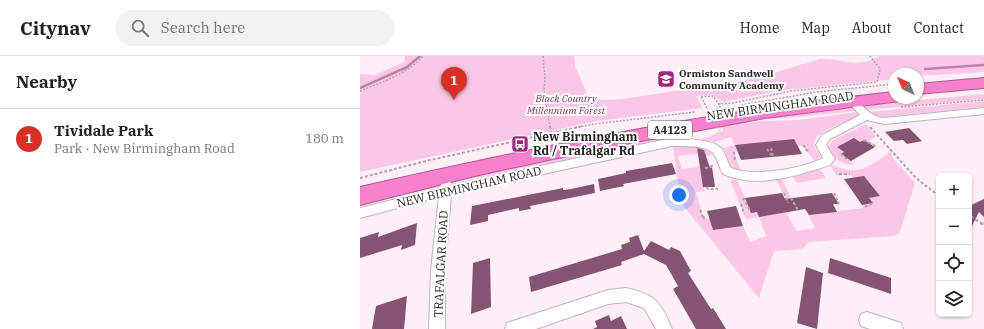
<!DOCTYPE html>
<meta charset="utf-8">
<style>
:root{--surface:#fff;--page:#f2f2f2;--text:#222;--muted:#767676;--line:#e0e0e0;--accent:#d93025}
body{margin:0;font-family:"IBM Plex Serif",serif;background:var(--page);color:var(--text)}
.controls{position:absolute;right:12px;bottom:12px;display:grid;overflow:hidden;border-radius:6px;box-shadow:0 1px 3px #0004}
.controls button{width:36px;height:36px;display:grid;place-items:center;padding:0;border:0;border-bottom:1px solid var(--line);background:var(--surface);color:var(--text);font:20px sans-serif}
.compass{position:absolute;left:528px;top:12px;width:36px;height:36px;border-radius:50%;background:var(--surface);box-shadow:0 1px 3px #0004;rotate:316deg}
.you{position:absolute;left:319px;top:139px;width:14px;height:14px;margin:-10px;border:3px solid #fff;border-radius:50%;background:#1a73e8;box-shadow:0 0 0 6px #1a73e833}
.badge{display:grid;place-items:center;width:26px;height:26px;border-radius:50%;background:var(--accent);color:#fff;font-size:13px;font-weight:700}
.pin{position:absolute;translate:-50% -33px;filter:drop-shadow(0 1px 2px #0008)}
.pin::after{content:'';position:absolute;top:21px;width:14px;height:12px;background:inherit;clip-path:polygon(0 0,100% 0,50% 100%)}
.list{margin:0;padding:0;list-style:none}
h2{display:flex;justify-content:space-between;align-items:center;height:52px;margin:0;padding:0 16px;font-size:17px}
h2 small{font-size:13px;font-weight:400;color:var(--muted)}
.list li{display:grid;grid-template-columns:26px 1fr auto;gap:12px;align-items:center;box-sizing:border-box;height:60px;padding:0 16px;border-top:1px solid var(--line)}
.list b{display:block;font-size:15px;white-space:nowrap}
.list p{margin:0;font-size:13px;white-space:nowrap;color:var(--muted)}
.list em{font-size:13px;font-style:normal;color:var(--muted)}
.icon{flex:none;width:22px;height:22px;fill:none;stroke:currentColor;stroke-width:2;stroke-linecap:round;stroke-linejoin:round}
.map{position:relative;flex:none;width:624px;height:273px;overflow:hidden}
header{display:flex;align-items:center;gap:24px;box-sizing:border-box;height:56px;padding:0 20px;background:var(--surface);border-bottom:1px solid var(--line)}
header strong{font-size:19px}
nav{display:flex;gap:22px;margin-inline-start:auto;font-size:14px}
.search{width:280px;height:36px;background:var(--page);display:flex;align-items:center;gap:10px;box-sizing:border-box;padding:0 14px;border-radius:22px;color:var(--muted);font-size:15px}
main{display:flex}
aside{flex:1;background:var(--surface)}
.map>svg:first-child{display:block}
.green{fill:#fbc7e6}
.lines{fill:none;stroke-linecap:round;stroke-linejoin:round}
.stream{stroke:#ba85a5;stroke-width:2.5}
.building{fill:#845472}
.street-casing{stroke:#c1b2bb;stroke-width:2}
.highway-casing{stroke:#ac5e91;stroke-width:2}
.path-far2{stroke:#b1a5ac;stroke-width:1.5;stroke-dasharray:2 1.5;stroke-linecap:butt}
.path-far1{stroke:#b1a5ac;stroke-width:2;stroke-dasharray:3 2;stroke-linecap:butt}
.path{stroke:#b1a5ac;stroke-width:2.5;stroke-dasharray:3.5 2.5;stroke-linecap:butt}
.street{fill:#fff;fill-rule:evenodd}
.highway{fill:#f581cd;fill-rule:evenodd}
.path-bridge-far1{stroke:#b1a5ac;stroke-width:1.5;stroke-dasharray:2 1.5;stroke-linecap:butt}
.path-bridge{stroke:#b1a5ac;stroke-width:2;stroke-dasharray:3 2;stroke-linecap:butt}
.labels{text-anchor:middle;stroke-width:4;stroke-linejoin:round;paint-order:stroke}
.far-poi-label{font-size:10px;font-weight:bold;fill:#231e21;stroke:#fff;text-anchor:start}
.far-park-label{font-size:10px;font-style:italic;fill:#73325d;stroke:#fff}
.shield{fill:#fff;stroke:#656264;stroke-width:1}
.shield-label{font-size:11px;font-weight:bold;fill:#231e21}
.street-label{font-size:12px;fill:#231e21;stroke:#fff}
.poi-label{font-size:12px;font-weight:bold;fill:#231e21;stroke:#fff;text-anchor:start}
</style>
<header>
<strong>Citynav</strong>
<div class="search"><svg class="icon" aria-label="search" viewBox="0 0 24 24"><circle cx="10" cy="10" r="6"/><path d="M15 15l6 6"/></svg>Search here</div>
<nav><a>Home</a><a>Map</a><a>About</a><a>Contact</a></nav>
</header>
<main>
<aside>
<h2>Nearby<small></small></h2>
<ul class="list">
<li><span class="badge">1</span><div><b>Tividale Park</b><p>Park · New Birmingham Road</p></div><em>180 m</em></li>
</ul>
</aside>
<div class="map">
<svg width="624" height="273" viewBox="0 0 624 273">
<rect width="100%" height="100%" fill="#feeef7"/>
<g class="green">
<path d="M 45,0 L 214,0 L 215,9 L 226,36 L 233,42 L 242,44 L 262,43 L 375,26 L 396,22 L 460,3 C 476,2 492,10 508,5 C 513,4 516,1 520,0 L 624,0 L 624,16 L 558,20 L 558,18 L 534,18 L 534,23 L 417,35 L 363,46 L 353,39 L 337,40 L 342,52 L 237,65 L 0,116 L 0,18 L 15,19 L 44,6 Z"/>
<path d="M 624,38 L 624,43 L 505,54 L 504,51 L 508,49 Z"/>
<path d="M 624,45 L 624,51 L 523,61 L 518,61 L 508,56 Z"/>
<path d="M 493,52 L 495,55 L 439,61 L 404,63 Z"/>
<path d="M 497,56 L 497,60 C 488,65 455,76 454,86 C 454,92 459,96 460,101 L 455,105 L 448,97 L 443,89 L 438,90 L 434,83 L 412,85 L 374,96 L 381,115 C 367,112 370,102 363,92 L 375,89 L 371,81 L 355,86 L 341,84 L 364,74 L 359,70 L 401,65 L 439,64 Z"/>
<path d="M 506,68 L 516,81 L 509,85 L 517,90 L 515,91 L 504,84 L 500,86 L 494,82 L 478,91 L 484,96 L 481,98 L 495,108 C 481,110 474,102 468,91 L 472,85 Z"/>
<path d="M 331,74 L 301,84 L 117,123 L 117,117 Z"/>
<path d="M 318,90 C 329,92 345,90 353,99 L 346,100 L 345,97 L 318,100 L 322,113 L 351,109 L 352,111 L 340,112 L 345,135 L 336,136 L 344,163 L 350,163 L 353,174 L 383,170 L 390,186 L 406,180 L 399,161 L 386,163 L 371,126 L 372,123 L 377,124 L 390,153 L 396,153 L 399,161 L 426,156 L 422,148 L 428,147 L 416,124 L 422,124 L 438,154 L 426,157 L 437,175 L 455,172 L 449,159 L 503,152 L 502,149 L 509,142 L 520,140 L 504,120 L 493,122 L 490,118 L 477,120 L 470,109 C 502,120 504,113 531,96 L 533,102 L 555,127 L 540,176 L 534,180 L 448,186 L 443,193 L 414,195 L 399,242 L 321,147 L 313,91 Z"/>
<path d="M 460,113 L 466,122 L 437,127 L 433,121 Z"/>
</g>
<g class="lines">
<g class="stream">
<path d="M 565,13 L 624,9"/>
<path d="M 0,32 L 47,11 L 60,0"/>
</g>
</g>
<g class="building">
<path d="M 549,72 L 562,85 L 547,88 L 543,84 L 534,85 L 525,76 Z"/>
<path d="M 494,82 L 500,86 L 504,84 L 515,91 L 491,105 L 481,98 L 484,96 L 477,91 Z"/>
<path d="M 434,83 L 442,98 L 381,104 L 375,89 Z"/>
<path d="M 337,92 L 344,94 L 350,112 L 352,111 L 355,131 L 343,131 Z"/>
<path d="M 312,107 L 316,118 L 263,128 L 264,130 L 240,135 L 238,123 L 266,117 L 266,115 Z"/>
<path d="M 504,120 L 520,140 L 509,142 L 513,147 L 502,149 L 484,123 Z"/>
<path d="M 234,128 L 235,137 L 170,150 L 171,153 L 159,155 L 159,152 L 128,159 L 128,165 L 110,169 L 112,150 L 203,132 L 203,134 L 211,133 Z"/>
<path d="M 422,137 L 425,143 L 472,137 L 479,148 L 473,148 L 477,156 L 449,159 L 445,153 L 399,161 L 397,156 L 391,157 L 385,142 Z"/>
<path d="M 624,143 L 624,161 L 619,156 L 609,176 L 609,150 Z"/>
<path d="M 376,150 L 383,170 L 353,174 L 347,155 Z"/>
<path d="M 57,167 L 55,189 L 41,194 L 42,189 L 0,202 L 0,182 L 19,176 L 18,181 Z"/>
<path d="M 278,179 L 284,195 L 291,185 L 309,194 L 311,191 L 320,195 L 331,215 L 328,217 L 351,253 L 353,252 L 366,273 L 336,273 L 313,233 L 318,230 L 306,209 L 284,198 L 261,206 L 262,209 L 171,236 L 169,221 L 262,193 L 261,189 L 270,186 L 269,182 Z"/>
<path d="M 130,202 L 131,251 L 111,258 L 113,207 Z"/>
<path d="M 470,202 L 531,222 L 531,238 L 468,217 Z"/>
<path d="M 446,211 L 463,217 L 457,273 L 437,267 Z"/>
<path d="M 47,240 L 44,273 L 12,273 L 16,250 Z"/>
<path d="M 249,259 L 251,265 L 261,260 L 267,273 L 233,273 L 237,271 L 235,265 Z"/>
</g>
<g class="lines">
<defs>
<g id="street">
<path d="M 493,43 C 503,46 506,60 524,62 L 624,52 L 624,58 L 524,68 L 507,64 L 470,83 L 466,89 L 475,103 L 470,109 C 436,120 398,133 363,118 C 359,112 358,103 353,97 C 346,89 322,90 312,90 L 91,138 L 85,214 L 85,273 L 69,273 L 71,214 L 79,141 L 0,162 L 0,152 L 80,132 L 82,125 L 86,124 L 90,125 L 92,129 L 312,82 C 325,83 352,83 361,92 C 366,98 367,106 371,112 C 392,121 443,113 463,102 L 456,89 L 462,79 L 500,59 L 488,46 Z"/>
<path d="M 266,232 C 295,238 301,246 312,273 L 296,273 L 284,252 L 266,246 L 248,248 L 176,273 L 145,273 L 147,267 L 153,265 L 248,234 Z"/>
<path d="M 507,256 L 541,267 L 543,273 L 510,273 L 501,270 L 499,264 L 501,258 Z"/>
</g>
<g id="highway">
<path d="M 624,22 L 624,32 L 558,38 L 558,28 Z"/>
<path d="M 534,36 L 534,42 L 542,42 L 540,45 L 405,62 L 254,90 L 119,119 L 0,149 L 0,131 C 134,101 269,72 405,52 C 447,45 491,41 534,36 Z"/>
</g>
</defs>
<use href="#street" class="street-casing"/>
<use href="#highway" class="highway-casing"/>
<g class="path-far2">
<path d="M 183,0 L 185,23 L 184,34 L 190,71"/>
<path d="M 0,35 C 22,26 47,18 63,0"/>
<path d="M 341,41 L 353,40 L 359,48 L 373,47 L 431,35 L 517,26 L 520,13 L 510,0"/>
<path d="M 381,49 L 457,36 L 534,28"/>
<path d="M 541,51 L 624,44"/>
<path d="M 359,53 L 361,53 L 359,48 L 361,47"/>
<path d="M 218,71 L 234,68 L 335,56"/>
</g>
<g class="path-far1">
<path d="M 190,70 L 191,78"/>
<path d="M 510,71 L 556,122 L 579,140"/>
<path d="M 504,84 L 515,90"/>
<path d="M 443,89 L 449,97"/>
<path d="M 411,92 L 413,100"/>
<path d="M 407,93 L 412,100"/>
<path d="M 374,96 L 375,105"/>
<path d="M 481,98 L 489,105"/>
<path d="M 345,112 L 353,110"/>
<path d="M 479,118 L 490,118"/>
<path d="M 0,122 L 66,105 L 223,70"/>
<path d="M 347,131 L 348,133 L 358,133"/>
<path d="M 424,137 L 428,147"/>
<path d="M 474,137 L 479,148"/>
<path d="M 383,142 L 390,154"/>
<path d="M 431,142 L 438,154"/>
<path d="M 381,148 L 384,158"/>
<path d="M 505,151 L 513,147"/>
<path d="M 340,154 L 343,161"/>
<path d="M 609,159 L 612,161"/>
</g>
<g class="path">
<path d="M 343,160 L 344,163"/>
<path d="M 610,160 L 624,169"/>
</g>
<use href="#street" class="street"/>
<use href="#highway" class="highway"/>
<path class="path-bridge-far1" d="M 341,41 L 357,71"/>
<path class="path-bridge" d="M 356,70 L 360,74"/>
</g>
<defs>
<symbol id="school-square" viewBox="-11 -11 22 22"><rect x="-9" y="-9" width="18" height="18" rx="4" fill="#9f267d" stroke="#fff"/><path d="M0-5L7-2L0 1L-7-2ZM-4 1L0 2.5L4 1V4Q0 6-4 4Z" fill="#fff"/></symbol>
<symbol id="bus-square" viewBox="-11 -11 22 22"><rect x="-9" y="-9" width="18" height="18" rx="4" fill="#9f267d" stroke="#fff"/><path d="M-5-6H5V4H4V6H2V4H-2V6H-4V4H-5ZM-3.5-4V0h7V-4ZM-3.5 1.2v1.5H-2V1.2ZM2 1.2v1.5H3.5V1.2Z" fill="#fff"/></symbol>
</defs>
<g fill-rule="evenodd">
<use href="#school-square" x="296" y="13" width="20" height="20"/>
<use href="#bus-square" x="150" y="78" width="20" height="20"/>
</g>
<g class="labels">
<g class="far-poi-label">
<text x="319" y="21">Ormiston Sandwell<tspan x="319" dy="12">Community Academy</tspan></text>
</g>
<g class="far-park-label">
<text x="206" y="46">Black Country<tspan x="206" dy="12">Millennium Forest</tspan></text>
</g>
<rect class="shield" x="288" y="65" width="44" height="18" rx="3"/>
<g class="shield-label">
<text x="310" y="78">A4123</text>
</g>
<g class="street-label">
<text transform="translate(420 50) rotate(-8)" y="4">NEW BIRMINGHAM ROAD</text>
<text transform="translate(109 131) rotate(-13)" y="4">NEW BIRMINGHAM ROAD</text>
<text transform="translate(81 208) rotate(-87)" y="4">TRAFALGAR ROAD</text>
</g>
<g class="poi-label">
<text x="173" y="85">New Birmingham<tspan x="173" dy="14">Rd / Trafalgar Rd</tspan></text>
</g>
</g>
</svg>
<div class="controls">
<button>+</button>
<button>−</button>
<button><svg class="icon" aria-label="locate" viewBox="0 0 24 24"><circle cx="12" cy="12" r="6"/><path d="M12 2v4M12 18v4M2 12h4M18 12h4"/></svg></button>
<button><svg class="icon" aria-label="layers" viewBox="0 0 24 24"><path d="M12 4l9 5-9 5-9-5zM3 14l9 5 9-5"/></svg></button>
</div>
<svg class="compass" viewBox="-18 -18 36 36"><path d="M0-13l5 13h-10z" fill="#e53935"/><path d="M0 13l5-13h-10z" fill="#767676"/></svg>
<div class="you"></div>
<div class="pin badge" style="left:94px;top:44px">1</div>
</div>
</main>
